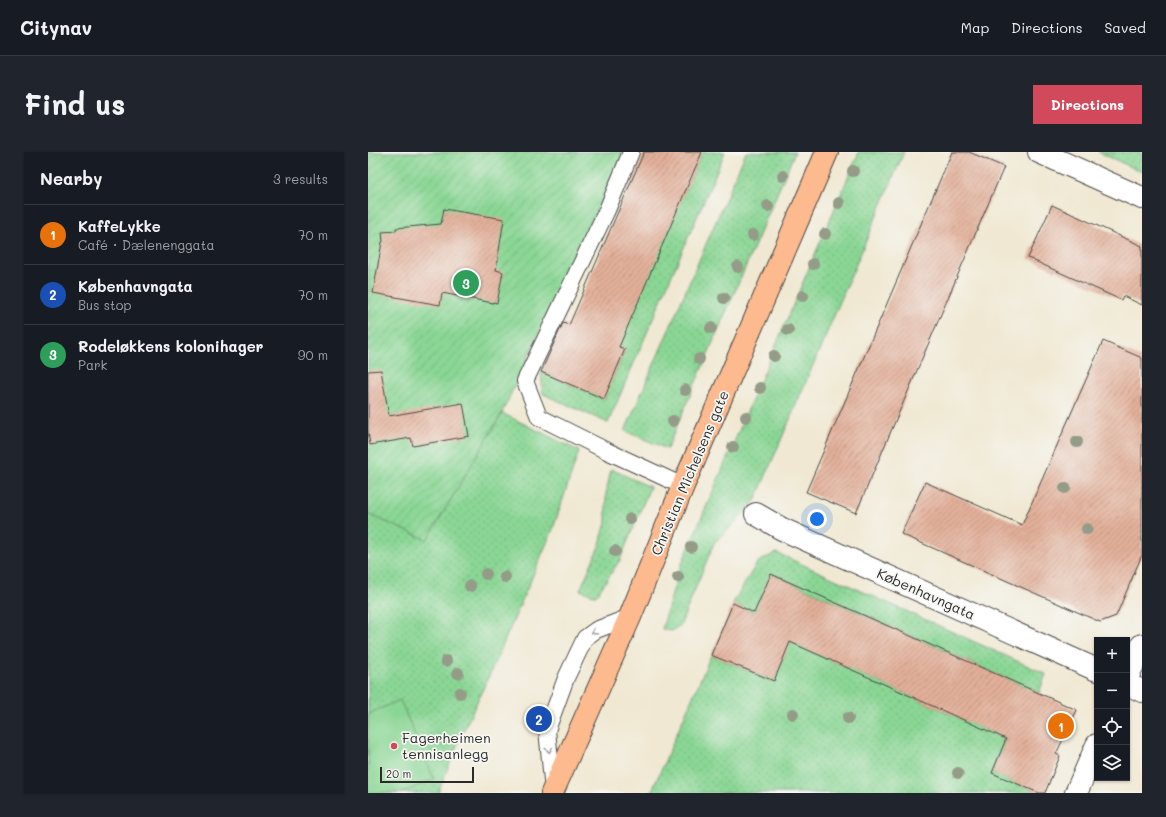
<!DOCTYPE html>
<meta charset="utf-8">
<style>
:root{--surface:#171b24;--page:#20242c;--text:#f1f3f6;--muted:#9ea1a6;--line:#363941;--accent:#d1495b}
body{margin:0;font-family:Mali,sans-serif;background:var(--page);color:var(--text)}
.controls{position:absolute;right:12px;bottom:12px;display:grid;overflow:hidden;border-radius:0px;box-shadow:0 1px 3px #0004}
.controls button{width:36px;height:36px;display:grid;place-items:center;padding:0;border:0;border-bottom:1px solid var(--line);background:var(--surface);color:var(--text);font:20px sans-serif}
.scale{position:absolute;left:12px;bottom:10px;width:94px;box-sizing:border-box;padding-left:4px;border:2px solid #2b2b2b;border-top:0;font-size:11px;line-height:14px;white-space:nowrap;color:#2b2b2b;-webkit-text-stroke:3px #f6f6f2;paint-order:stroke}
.you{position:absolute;left:449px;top:367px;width:14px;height:14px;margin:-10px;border:3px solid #fff;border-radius:50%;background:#1a73e8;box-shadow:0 0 0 6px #1a73e833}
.badge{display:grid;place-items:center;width:26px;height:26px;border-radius:50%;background:var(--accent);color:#fff;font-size:13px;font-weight:700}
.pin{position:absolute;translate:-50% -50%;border:2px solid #fff;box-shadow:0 1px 4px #0006}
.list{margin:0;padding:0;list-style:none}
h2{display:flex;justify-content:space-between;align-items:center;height:52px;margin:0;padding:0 16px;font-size:17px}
h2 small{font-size:13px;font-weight:400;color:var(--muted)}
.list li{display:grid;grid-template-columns:26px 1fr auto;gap:12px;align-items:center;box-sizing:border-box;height:60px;padding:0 16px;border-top:1px solid var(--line)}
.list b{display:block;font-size:15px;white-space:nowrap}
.list p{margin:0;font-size:13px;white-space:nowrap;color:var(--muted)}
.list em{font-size:13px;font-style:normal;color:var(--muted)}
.icon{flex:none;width:22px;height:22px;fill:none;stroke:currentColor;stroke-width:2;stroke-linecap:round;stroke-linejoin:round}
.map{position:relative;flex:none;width:774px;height:641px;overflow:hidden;border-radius:0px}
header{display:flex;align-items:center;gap:24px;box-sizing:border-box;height:56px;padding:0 20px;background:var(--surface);border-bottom:1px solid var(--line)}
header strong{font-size:19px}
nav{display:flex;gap:22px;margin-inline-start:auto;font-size:14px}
.intro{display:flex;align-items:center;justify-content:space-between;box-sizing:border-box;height:96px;padding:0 24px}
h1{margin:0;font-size:28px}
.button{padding:10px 18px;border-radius:0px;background:var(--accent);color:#fff;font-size:14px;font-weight:700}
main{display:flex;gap:24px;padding:0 24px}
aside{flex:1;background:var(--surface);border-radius:0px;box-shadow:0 1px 3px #0004}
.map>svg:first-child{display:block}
.grass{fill:url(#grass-dots);stroke:#5a8060}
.garden{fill:url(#garden-furrows);stroke:#5a8060}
.pitch{fill:#8ad694;stroke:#5a8060}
.building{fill:url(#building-hatch)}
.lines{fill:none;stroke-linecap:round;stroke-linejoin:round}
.lane-casing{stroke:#494744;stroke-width:18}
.street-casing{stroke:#494744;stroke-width:24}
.primary-casing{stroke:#494744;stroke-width:24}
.lane{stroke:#fff;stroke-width:16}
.street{stroke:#fff;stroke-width:22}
.primary{stroke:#fcba8e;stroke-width:22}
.tree{fill:#949c87}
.oneway{stroke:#a0a0a0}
.poi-dot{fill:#d1495b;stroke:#f6f6f2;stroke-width:1.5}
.labels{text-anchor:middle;stroke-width:3.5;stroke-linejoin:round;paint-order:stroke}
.street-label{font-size:14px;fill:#2b2b2b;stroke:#f6f6f2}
.poi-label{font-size:14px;fill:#2b2b2b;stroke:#f6f6f2;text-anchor:start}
</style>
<header>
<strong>Citynav</strong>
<nav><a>Map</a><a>Directions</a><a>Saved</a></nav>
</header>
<div class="intro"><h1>Find us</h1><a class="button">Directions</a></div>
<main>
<aside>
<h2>Nearby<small>3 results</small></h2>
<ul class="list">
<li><span class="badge" style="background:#e8710a">1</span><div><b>KaffeLykke</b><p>Café · Dælenenggata</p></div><em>70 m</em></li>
<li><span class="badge" style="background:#1a4fb4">2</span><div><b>Københavngata</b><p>Bus stop</p></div><em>70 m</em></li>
<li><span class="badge" style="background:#2e9e5b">3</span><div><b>Rodeløkkens kolonihager</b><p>Park</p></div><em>90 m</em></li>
</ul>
</aside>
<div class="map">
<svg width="774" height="641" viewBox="0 0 774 641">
<defs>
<pattern id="grass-dots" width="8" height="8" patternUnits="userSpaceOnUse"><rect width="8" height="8" fill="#8ad694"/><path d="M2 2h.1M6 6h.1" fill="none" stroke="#77b880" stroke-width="1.8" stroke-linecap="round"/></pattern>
<pattern id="garden-furrows" width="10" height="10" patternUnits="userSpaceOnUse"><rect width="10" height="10" fill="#8ad694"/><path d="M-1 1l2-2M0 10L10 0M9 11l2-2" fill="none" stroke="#77b880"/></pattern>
<pattern id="building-hatch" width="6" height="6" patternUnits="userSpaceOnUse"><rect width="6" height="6" fill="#e3b09a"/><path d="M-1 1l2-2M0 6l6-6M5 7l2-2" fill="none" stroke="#b88f7e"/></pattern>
</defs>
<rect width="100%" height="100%" fill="#f6f6f2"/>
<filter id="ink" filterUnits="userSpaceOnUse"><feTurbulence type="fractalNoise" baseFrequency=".025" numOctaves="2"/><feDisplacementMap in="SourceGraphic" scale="8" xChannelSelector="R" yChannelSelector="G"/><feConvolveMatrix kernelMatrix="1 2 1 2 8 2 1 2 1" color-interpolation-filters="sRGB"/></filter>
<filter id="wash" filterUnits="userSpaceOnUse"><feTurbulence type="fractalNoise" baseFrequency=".012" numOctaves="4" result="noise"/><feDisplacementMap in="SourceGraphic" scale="16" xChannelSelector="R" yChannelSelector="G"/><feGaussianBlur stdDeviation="0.9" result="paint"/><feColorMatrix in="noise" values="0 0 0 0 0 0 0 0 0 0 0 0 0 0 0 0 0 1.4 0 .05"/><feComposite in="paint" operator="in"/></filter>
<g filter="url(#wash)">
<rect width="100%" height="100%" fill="#f0e8d2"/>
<g class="grass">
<path d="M 334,0 L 357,0 L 240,271 L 175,242 L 173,220 L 236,247 L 257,198 L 250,194 Z"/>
<path d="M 378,0 L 427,0 L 299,297 L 257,279 Z"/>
<path d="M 491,0 L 536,0 L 387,349 L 369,369 L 346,391 L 312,474 L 304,479 L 294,477 L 311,418 Z"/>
<path d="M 730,0 L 774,0 L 774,20 Z"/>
<path d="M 134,261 L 211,299 L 185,377 L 127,511 L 89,593 L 70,641 L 0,641 L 0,360 L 59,387 Z"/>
<path d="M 243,317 L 282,335 L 252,408 L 228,444 L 212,438 L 232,392 L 238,370 L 238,341 Z"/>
<path d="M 409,401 L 678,522 L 671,541 L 404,422 L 386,461 L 365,451 L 389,411 L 397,406 Z"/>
<path d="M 420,489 L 638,587 L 624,621 L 671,641 L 283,641 L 343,503 L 406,529 L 417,502 Z"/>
</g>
<path class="garden" d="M 0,0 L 256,0 L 134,261 L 59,388 L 0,362 Z"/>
<path class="pitch" d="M 32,548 L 66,627 L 34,641 L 0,641 L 0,562 Z"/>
<g id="blocks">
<g class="building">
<path d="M 276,0 L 334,0 L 251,195 L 257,197 L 236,247 L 173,220 L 195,171 L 201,173 Z"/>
<path d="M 584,0 L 601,0 L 636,15 L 488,361 L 438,340 Z"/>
<path d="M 684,53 L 774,94 L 774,153 L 755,144 L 753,148 L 660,106 Z"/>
<path d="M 76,57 L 136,67 L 128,118 L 135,120 L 129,151 L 125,150 L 125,151 L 74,141 L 72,153 L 5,141 L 14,90 L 15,90 L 14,80 L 28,79 L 28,76 L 73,72 Z"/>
<path d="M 735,189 L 774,206 L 774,403 L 748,464 L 732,470 L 533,382 L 557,330 L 654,373 Z"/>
<path d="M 13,218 L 21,264 L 95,251 L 101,284 L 45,294 L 43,286 L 2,293 L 0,279 L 0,219 Z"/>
<path d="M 403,422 L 709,558 L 688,602 L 692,604 L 677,641 L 671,641 L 624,621 L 638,587 L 422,490 L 406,529 L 343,503 L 365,451 L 386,461 Z"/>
</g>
</g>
</g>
<g filter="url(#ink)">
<use href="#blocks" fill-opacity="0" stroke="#494744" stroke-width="1"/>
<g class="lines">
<defs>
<g id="lane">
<path d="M 263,0 L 239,58 L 157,229 L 171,265 L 239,299 L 315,334"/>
<path d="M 185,638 L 179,578 L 198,526 L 217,486 L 228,478 L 262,465"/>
</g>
<g id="street">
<path d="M 671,0 L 774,46"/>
<path d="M 388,362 L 414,377 L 729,518"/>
<path d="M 759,526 L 774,493"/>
<path d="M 759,532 L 774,539"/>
<path d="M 708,641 L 729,593"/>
</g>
<path id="primary" d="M 184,641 L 262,465 L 315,334 L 459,0"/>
</defs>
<use href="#lane" class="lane-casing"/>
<use href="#street" class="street-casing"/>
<use href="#primary" class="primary-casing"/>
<use href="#lane" class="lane"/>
<use href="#street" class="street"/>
<use href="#primary" class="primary"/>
</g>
<g class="tree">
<circle cx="485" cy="19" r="6"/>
<circle cx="415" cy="24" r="6"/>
<circle cx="471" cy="51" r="6"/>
<circle cx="400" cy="54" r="6"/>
<circle cx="457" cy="82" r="6"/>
<circle cx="385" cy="83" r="6"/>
<circle cx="445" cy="112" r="6"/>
<circle cx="370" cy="115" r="6"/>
<circle cx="435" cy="144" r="6"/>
<circle cx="356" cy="146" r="6"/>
<circle cx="343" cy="176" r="6"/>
<circle cx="420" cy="178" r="6"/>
<circle cx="406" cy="204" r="6"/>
<circle cx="331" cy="207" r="6"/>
<circle cx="392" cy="236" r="6"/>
<circle cx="317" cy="238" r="6"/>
<circle cx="378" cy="265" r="6"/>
<circle cx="305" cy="269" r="6"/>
<circle cx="709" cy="290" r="6"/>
<circle cx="365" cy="295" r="6"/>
<circle cx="697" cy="336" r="6"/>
<circle cx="262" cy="367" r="6"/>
<circle cx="719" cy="377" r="6"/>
<circle cx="323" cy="395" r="6"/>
<circle cx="247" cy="399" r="6"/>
<circle cx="118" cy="422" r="6"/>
<circle cx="137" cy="425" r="6"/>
<circle cx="310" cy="425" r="6"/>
<circle cx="102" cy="434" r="6"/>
<circle cx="78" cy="509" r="6"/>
<circle cx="90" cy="521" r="6"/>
<circle cx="92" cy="541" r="6"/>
<circle cx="425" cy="562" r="6"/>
<circle cx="480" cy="566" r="6"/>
<circle cx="590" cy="621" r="6"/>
</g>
<defs><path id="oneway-chevron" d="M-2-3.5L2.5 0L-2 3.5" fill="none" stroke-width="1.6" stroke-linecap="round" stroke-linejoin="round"/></defs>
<g class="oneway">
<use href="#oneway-chevron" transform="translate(226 480) rotate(149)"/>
<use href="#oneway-chevron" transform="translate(181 598) rotate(84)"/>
</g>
</g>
<circle class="poi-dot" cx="26" cy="594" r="4"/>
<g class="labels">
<g class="street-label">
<text transform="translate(322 321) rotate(-67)" y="5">Christian Michelsens gate</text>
<text transform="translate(558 442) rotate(24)" y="5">Københavngata</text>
</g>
<g class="poi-label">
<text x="34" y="591">Fagerheimen<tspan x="34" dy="16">tennisanlegg</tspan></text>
</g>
</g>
</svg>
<div class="controls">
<button>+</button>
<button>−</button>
<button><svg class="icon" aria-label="locate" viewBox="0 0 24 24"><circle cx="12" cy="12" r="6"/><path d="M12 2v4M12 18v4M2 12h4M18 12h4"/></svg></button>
<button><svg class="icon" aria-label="layers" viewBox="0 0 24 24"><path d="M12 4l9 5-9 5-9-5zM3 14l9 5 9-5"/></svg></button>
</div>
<div class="scale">20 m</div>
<div class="you"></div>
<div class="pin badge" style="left:693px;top:574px;background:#e8710a">1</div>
<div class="pin badge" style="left:171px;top:567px;background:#1a4fb4">2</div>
<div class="pin badge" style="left:98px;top:131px;background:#2e9e5b">3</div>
</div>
</main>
